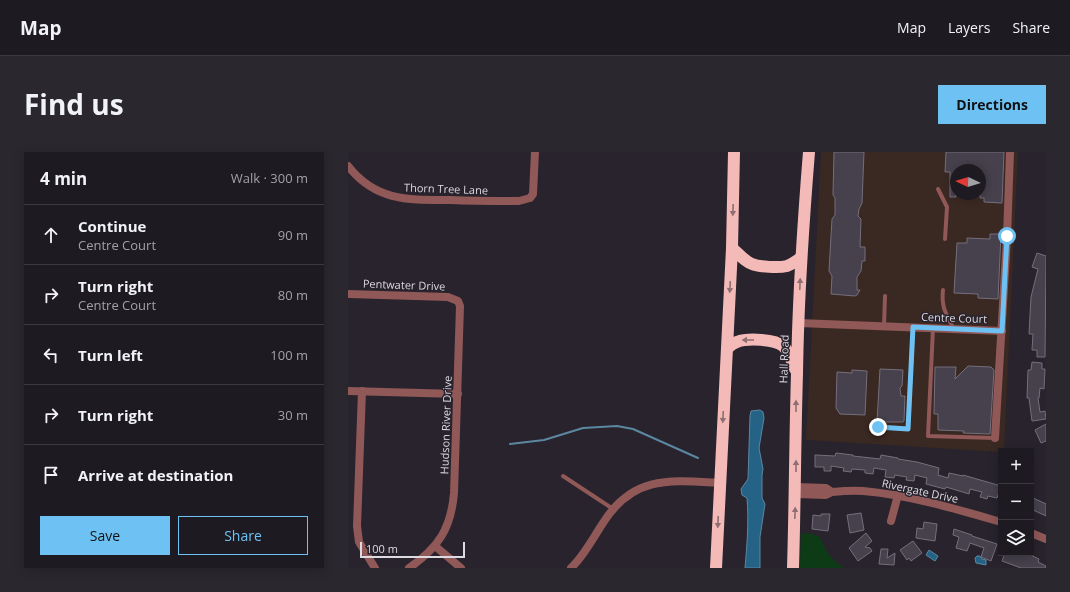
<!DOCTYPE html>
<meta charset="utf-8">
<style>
:root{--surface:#1e1a22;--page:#2b272f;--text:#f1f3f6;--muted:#a1a1a5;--line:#3c3840;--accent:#6ec2f3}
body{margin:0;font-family:"Open Sans",sans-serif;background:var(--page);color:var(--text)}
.controls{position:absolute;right:12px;bottom:12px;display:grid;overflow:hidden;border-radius:0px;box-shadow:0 2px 10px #0003}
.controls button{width:36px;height:36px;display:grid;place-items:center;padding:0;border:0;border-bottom:1px solid var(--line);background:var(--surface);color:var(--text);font:20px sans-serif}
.compass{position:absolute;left:602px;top:12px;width:36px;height:36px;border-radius:50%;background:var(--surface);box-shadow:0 2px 10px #0003;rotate:274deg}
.scale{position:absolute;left:12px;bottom:10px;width:105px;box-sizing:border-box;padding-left:4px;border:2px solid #dddae1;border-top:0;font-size:11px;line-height:14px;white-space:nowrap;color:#dddae1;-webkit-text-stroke:3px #28232d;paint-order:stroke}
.stop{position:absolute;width:12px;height:12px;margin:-9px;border:3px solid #6ec2f3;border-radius:50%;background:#fff}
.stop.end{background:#6ec2f3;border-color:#fff;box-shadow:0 1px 4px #0008}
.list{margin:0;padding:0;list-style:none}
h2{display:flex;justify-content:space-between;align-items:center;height:52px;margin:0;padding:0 16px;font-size:17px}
h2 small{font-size:13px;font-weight:400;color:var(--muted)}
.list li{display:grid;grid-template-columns:26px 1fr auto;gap:12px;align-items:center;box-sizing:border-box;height:60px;padding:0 16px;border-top:1px solid var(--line)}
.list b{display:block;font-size:15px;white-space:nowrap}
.list p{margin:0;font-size:13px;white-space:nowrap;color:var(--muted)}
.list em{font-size:13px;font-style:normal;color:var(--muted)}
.actions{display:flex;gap:8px;padding:12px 16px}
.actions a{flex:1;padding:9px 0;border:1px solid var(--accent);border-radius:0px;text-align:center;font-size:14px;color:var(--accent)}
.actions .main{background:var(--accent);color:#111}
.icon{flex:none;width:22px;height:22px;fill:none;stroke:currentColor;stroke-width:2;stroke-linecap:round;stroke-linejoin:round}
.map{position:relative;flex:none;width:698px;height:416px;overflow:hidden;border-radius:0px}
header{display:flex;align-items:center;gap:24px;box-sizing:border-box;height:56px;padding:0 20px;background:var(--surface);border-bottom:1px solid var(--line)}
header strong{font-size:19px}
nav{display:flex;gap:22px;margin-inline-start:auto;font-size:14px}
.intro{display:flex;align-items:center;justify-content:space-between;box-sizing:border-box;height:96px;padding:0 24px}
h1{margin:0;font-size:28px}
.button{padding:10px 18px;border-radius:0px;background:var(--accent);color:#111;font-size:14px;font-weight:700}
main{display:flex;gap:24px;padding:0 24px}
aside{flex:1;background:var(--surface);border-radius:0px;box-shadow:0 2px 10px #0003}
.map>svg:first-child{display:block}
.commercial{fill:#3a2822;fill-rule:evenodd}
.green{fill:#0d3b16}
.water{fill:#246386;stroke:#5c87a1}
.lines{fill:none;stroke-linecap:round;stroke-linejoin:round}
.stream{stroke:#5c87a1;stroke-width:2}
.building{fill:#46414c;stroke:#756f7c}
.lane{stroke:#905857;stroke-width:4}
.street{stroke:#905857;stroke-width:8}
.highway{stroke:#f3bab8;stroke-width:12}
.oneway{fill:#8e6e72}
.route{stroke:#6ec2f3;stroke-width:5}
.labels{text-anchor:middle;stroke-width:3;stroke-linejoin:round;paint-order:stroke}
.street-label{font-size:11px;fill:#dddae1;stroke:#28232d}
</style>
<header>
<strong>Map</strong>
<nav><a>Map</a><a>Layers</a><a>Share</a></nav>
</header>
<div class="intro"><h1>Find us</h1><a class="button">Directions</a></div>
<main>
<aside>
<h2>4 min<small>Walk · 300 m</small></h2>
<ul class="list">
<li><svg class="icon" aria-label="ahead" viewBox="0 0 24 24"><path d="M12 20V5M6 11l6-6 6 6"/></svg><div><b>Continue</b><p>Centre Court</p></div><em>90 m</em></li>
<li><svg class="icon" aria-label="right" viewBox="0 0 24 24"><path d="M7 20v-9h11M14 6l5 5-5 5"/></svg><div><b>Turn right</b><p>Centre Court</p></div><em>80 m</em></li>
<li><svg class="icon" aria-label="left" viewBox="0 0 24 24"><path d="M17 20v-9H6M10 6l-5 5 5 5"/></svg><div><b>Turn left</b></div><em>100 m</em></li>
<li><svg class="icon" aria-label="right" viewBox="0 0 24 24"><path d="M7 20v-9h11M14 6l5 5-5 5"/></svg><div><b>Turn right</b></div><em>30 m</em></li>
<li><svg class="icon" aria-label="arrive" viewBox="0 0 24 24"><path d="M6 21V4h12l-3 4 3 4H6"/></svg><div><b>Arrive at destination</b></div></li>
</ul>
<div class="actions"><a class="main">Save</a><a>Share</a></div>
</aside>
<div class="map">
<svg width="698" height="416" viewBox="0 0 698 416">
<rect width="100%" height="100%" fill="#28232d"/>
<path class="commercial" d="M 473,0 L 670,0 L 656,299 L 653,300 L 458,288 ZM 608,18 L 632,18 L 632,42 L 608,42 Z"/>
<path class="green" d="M 453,381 L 465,382 L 472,385 C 477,398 483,409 497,416 L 452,416 Z"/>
<g class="water">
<path d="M 412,258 L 415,260 L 416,266 L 411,296 L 415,317 L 414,323 L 414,346 L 417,352 L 412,385 L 412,416 L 397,416 C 399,393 401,369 399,346 L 394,343 L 393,337 L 400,327 L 402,264 L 403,259 Z"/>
<path d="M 581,398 L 590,404 L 587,409 L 578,403 Z"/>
<path d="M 629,404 L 632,404 L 634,407 L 638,408 L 638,413 L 628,411 L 627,406 Z"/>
</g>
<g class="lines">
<path class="stream" d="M 162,292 L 196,288 L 235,276 L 269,274 L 285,277 L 350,306"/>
</g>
<g class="building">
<path d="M 486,0 L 516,0 L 514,51 L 511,57 L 510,64 L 513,67 L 512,95 L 517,95 L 517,109 L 514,109 L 513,119 L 509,125 L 509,138 L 512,138 L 509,143 L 507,144 L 483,142 L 484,124 L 481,119 L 484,67 L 487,63 L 487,46 L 485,43 Z"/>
<path d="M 598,0 L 656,0 L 654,51 L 636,50 L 636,46 L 632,46 L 632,18 L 608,18 L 608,45 L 602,45 L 602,20 L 597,20 Z"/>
<path d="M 642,82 L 653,82 L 650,147 L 630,146 L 630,142 L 606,141 L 609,91 L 619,91 L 619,86 L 642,87 Z"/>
<path d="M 689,101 L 698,104 L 697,205 L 689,205 L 689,198 L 684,198 L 685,182 L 681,182 L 683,145 L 690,117 L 684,115 Z"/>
<path d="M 684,210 L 694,211 L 694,217 L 697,217 L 696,237 L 692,236 L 691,246 L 690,246 L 692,260 L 697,259 L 698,267 L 684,269 L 681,246 L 679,246 L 680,218 L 683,218 Z"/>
<path d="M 620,214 L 643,215 L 646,218 L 642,282 L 615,281 L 616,279 L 590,278 L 590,262 L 586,262 L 587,215 L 608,215 L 607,227 Z"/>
<path d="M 532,217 L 555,218 L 554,234 L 552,236 L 553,244 L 557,244 L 556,269 L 555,270 L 529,270 Z"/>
<path d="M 504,218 L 519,219 L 517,263 L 492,262 L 488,256 L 489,220 L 504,221 Z"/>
<path d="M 698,272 L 698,289 L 693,291 L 687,278 Z"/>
<path d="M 488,301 L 505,303 L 505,304 L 532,307 L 533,303 L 550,306 L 550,307 L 569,310 L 591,316 L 590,323 L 600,326 L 601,321 L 615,324 L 615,323 L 653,334 L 649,346 L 640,344 L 639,347 L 632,345 L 634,340 L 622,337 L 621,342 L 598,335 L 597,337 L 578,332 L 579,326 L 567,323 L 566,329 L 558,328 L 559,325 L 547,323 L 546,326 L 537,325 L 538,318 L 526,316 L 525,322 L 517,321 L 517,318 L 504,317 L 503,320 L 495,319 L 496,316 L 483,314 L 483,319 L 476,319 L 476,315 L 467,315 L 467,303 L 487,304 Z"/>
<path d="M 683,345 L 698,352 L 698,364 L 683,357 Z"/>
<path d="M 513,361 L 516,378 L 502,381 L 499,363 Z"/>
<path d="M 473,362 L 482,362 L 480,379 L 464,377 L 465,363 L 473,364 Z"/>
<path d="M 576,370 L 589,372 L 587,389 L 568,386 L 569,376 L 575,377 Z"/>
<path d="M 606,377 L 624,383 L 624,384 L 649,392 L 643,409 L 633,405 L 636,396 L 622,391 L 619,399 L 608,396 L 611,385 L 605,383 Z"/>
<path d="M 518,381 L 524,389 L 517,395 L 522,396 L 524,399 L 510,409 L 501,396 Z"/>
<path d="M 565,389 L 574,401 L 563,409 L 561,406 L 559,408 L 552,398 Z"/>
<path d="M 533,397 L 540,397 L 539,406 L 547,401 L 546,413 L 531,412 Z"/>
<path d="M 657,401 L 678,401 L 691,407 L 690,410 L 698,414 L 698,416 L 673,416 L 654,409 Z"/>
</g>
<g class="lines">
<g class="lane">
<path d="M 590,37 L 599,55 L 597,87"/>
<path d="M 595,138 C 593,155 598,162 606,177"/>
<path d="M 536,174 L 537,144"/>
<path d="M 585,176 L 580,284 L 647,286"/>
<path d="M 530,275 L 560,277 L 565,176"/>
<path d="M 215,324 L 265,357"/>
</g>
<g class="street">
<path d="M 0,14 C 28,50 62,48 103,48 C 126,49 149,49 171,49 L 182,46 L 185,42 L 187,0"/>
<path d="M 0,142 L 100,145 L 110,149 L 112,154 L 106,341 C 103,377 90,396 61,416"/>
<path d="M 451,171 L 654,179"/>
<path d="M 0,239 L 110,242"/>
<path d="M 14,239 L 9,374 L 11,390 L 27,416"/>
<path d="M 647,286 L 659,85 L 662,0"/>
<path d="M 484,340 C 494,339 505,338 515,339 C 562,343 608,357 653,370"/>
<path d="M 448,342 L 478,343 L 484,340 L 478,336 L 448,335"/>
<path d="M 543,369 L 550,343"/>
<path d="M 683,381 L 698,387"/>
<path d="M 87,394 L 113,416"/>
<path d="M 223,416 C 236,404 245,386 255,371 C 285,323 322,328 372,331"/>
</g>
<g class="highway">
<path d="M 384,96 C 390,101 396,109 404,112 C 411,115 431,116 439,114 C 444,112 448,109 453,106"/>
<path d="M 379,197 C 382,194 384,191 389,190 C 399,186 427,187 435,194 C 442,200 444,210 447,217"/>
<path d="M 368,416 L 384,96 L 386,0"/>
<path d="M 445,416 C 447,351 447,286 449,222 C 450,148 455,74 461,0"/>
</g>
</g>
<defs><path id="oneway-solid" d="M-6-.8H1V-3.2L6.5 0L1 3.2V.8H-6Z"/></defs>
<g class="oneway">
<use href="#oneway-solid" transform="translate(385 58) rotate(92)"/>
<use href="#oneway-solid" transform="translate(452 132) rotate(-88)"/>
<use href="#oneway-solid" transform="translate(382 135) rotate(93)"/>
<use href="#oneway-solid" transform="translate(400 188) rotate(180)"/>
<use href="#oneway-solid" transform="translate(448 254) rotate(-90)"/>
<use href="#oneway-solid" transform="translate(375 265) rotate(93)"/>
<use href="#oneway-solid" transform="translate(448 314) rotate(-90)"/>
<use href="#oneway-solid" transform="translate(447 361) rotate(-88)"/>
<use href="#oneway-solid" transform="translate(370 370) rotate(92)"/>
</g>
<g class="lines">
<path class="route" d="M 530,275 L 560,277 L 565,175 L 654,179 L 659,84"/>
</g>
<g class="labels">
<g class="street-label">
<text transform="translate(98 37) rotate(2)" y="4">Thorn Tree Lane</text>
<text transform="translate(56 133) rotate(2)" y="4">Pentwater Drive</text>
<text transform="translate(606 166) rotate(2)" y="4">Centre Court</text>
<text transform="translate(436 207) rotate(-88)" y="4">Hall Road</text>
<text transform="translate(98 273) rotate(-88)" y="4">Hudson River Drive</text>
<text transform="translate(572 339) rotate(12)" y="4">Rivergate Drive</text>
</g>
</g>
</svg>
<div class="controls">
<button>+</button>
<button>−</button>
<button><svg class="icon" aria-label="layers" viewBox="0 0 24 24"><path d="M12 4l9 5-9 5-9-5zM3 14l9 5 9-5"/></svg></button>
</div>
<svg class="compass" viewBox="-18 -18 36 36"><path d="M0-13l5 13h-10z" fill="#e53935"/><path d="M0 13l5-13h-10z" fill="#a1a1a5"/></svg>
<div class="scale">100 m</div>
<div class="stop" style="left:659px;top:84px"></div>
<div class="stop end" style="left:530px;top:275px"></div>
</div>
</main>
